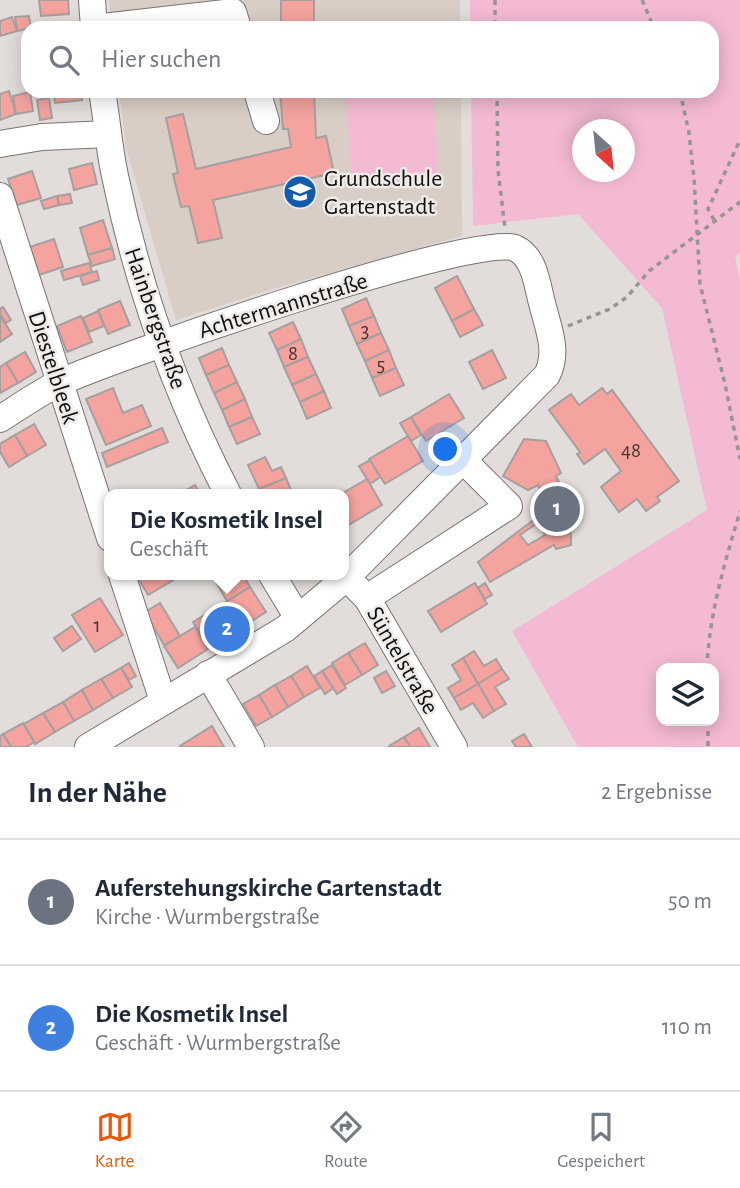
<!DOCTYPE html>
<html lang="de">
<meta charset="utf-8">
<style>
:root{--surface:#fff;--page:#f6f6f7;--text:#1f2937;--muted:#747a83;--line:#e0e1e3;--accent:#ea580c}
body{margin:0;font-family:"Alegreya Sans",sans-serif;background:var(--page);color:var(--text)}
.controls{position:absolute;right:21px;bottom:21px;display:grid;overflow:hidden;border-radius:14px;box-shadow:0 4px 18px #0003}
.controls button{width:63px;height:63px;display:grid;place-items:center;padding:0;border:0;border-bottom:2px solid var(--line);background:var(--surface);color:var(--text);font:35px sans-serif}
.compass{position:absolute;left:572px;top:119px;width:63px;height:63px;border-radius:50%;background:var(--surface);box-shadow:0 4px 18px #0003;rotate:153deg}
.you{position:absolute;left:446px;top:450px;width:24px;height:24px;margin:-18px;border:5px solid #fff;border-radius:50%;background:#1a73e8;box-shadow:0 0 0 10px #1a73e833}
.badge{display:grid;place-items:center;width:46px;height:46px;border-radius:50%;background:var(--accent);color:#fff;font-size:23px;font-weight:700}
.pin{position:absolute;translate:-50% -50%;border:4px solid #fff;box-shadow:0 2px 7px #0006}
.popup{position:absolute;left:104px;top:489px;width:245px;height:91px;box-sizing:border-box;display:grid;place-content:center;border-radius:14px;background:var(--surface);filter:drop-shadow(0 2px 5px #0005);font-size:23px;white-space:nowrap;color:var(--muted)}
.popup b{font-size:26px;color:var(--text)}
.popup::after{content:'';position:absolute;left:50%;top:100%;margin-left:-14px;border:14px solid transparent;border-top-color:var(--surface)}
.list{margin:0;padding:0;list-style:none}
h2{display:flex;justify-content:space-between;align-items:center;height:91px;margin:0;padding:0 28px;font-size:30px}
h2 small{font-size:23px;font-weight:400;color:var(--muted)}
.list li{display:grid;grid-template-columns:46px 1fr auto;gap:21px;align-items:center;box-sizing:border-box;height:126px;padding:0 28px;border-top:2px solid var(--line)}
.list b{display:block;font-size:26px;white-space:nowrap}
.list p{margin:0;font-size:23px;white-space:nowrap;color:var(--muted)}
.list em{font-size:23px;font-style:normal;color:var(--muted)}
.icon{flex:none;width:38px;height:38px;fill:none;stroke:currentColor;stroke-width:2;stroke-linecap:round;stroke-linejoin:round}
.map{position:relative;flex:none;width:740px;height:747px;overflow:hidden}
.search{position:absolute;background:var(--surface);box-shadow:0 4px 18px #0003;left:21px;right:21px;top:21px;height:77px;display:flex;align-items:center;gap:18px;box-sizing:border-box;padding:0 24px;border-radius:21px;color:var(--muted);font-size:26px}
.sheet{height:343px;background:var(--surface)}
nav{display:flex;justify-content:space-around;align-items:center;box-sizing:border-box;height:98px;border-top:2px solid var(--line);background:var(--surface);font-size:19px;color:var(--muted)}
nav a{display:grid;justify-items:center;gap:4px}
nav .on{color:var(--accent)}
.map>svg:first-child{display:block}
.built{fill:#d9cec6}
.green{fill:#f4bad3;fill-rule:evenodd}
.building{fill:#f4a39e;stroke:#a5a09f;stroke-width:2;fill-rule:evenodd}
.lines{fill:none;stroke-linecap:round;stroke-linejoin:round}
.minor-casing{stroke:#777371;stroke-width:28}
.path{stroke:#989492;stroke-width:3.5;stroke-dasharray:5 5;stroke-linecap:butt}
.minor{stroke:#fff;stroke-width:26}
.labels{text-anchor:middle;stroke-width:5;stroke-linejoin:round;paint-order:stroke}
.number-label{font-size:21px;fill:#483331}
.poi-label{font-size:24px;fill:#0f0e0d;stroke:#efebe8;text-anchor:start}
.street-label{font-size:24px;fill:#0f0e0d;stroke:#efebe8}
</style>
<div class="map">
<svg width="740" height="747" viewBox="0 0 740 747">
<rect width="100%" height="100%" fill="#e2ddda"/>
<g class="built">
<path d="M 109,0 L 460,0 L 460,28 L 111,28 Z"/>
<path d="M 119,91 L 461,91 L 462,236 L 273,289 L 176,320 L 126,148 Z"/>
</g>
<g class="green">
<path d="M 470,0 L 740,0 L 740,253 L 735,257 L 740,280 L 740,747 L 578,747 L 512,631 L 707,510 L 662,308 L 578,214 L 473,226 L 471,91 L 712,91 L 712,28 L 470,28 ZM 582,130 L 624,130 L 624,172 L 582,172 ZM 661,668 L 714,668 L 714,721 L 661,721 Z"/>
<path d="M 346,91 L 433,91 L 439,183 L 352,189 Z"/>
</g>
<g class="building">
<path d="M 39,0 L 68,0 L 69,14 L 41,16 Z"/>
<rect x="281" y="0" width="33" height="28"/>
<path d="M 29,16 L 31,28 L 17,31 L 15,17 Z"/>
<path d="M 12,17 L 17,31 L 0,36 L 0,21 Z"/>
<path d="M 9,91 L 16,114 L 0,120 L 0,94 Z"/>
<path d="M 53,91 L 81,91 L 82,100 L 55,103 Z"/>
<path d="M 280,91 L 314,91 L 316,138 L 326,136 L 334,173 L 213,200 L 222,238 L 198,243 L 189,206 L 181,207 L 173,174 L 178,173 L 166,118 L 183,114 L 196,169 L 291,147 L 288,129 L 283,129 Z"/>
<path d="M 30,92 L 33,111 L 16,114 L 13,96 Z"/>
<path d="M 49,98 L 52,118 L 40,120 L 37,100 Z"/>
<path d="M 92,163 L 97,184 L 74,190 L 69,169 Z"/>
<path d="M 32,171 L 41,198 L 17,205 L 8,179 Z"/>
<path d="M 70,194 L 72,203 L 59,205 L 57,196 Z"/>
<path d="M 57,196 L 59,205 L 44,209 L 41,201 Z"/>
<path d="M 103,220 L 112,248 L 88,255 L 80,228 Z"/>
<path d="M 54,239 L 63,267 L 39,275 L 30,247 Z"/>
<path d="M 112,248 L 115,259 L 92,266 L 88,255 Z"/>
<path d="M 89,263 L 92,272 L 64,280 L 61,271 Z"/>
<path d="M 97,271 L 99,280 L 83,285 L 80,276 Z"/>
<path d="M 457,276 L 474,309 L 452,321 L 435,288 Z"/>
<path d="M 366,298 L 374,316 L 349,326 L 342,309 Z"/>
<path d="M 120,301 L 130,325 L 108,334 L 98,310 Z"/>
<path d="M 3,307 L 11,320 L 6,323 L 0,314 L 0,309 Z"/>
<path d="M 474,309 L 483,325 L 460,337 L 452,321 Z"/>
<path d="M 98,311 L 104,326 L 89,332 L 83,318 Z"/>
<path d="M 0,316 L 12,334 L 0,342 Z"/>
<path d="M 81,316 L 92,342 L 67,352 L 57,326 Z"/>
<path d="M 374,316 L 381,333 L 357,344 L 349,326 Z"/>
<path d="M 293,322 L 301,339 L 277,350 L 269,333 Z"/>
<path d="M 381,333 L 389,350 L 365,361 L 357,344 Z"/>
<path d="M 301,339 L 308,357 L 284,367 L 277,350 Z"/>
<path d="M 222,348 L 229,365 L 206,375 L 199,358 Z"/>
<path d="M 389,350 L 396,368 L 372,378 L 365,361 Z"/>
<path d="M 492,350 L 506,378 L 483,389 L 469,362 Z"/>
<path d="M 25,352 L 36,372 L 18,383 L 6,363 Z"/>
<path d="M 308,357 L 316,374 L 292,385 L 284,367 Z"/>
<path d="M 6,363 L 18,383 L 0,393 L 0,367 Z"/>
<path d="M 229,365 L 237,382 L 214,393 L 206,375 Z"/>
<path d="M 396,368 L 404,385 L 380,396 L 372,378 Z"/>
<path d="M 316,374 L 324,391 L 300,402 L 292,385 Z"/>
<path d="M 237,382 L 245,399 L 222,410 L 214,393 Z"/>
<path d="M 113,388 L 123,413 L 142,405 L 151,426 L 106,445 L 86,399 Z"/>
<path d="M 602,388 L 607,394 L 612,390 L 679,481 L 657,497 L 660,501 L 646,511 L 637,499 L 619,512 L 601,487 L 621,471 L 605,449 L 584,464 L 577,454 L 580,452 L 549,410 L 571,394 L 579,405 Z"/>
<path d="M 324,391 L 331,408 L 307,419 L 300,402 Z"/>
<path d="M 449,394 L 464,418 L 426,441 L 411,417 Z"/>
<path d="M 245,399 L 252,417 L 229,427 L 222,410 Z"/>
<path d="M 252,417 L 260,434 L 237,444 L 229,427 Z"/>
<path d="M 411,417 L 421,435 L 411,441 L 400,423 Z"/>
<path d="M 34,424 L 46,445 L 27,456 L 15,435 Z"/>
<path d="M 162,428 L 168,442 L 107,467 L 102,453 Z"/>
<path d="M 15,435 L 27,456 L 9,467 L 0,452 L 0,444 Z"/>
<path d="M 408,436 L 423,461 L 385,484 L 369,459 Z"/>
<path d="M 524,439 L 546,441 L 561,473 L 556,476 L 566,497 L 570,495 L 571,545 L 556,549 L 554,545 L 490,582 L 478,562 L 540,515 L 539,512 L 548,507 L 538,485 L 528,490 L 503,476 ZM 539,522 L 545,535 L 528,545 L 520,535 Z"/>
<path d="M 265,457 L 272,471 L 281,467 L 286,478 L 259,489 L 248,465 Z"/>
<path d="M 370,460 L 380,477 L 370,484 L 359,466 Z"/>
<path d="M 286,478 L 291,490 L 282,494 L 261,494 L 259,489 Z"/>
<path d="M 367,479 L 382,505 L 345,527 L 344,494 L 341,494 Z"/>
<path d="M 195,485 L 200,494 L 180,494 Z"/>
<path d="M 143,575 L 182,575 L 148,595 L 138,578 Z"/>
<path d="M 212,575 L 243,575 L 250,587 L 227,601 Z"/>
<path d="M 475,583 L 487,604 L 441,632 L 428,611 Z"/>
<path d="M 485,583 L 492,595 L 485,599 L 478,588 Z"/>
<path d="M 250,587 L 266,612 L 237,630 L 221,605 Z"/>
<path d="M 100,598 L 123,635 L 95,652 L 72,615 Z"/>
<path d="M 160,603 L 180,636 L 164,645 L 145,612 Z"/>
<path d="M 221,605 L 237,630 L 208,648 L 193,622 Z"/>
<path d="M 72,626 L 81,639 L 63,651 L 54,638 Z"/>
<path d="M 195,627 L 208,649 L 178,668 L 164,646 Z"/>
<path d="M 365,643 L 378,665 L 362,675 L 348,653 Z"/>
<path d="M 474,651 L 484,666 L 496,659 L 502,669 L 478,684 L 463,658 Z"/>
<path d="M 348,653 L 362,675 L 345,685 L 332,663 Z"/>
<path d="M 463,658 L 478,684 L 454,698 L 448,688 L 461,680 L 452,665 Z"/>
<path d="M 129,663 L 136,676 L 129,680 L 121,668 Z"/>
<path d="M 332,665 L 346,688 L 337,694 L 322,671 Z"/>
<path d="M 307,666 L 320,688 L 304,697 L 291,676 Z"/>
<path d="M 121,668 L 132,687 L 113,698 L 101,679 Z"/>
<path d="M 502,669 L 509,679 L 495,687 L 506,704 L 494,711 L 478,684 Z"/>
<path d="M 322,671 L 333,688 L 325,694 L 314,676 Z"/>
<path d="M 386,671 L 395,686 L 382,693 L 374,678 Z"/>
<path d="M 291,676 L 304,697 L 288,707 L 275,685 Z"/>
<path d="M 101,679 L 113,698 L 93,710 L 82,690 Z"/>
<path d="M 478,684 L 494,711 L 483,718 L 473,703 L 461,710 L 454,698 Z"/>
<path d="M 275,685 L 288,707 L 272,717 L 259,695 Z"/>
<path d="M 82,690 L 93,710 L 74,721 L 63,702 Z"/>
<path d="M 259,695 L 272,717 L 256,726 L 243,704 Z"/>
<path d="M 63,702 L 74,721 L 55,732 L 43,713 Z"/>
<path d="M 43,713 L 55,732 L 35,744 L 24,724 Z"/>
<path d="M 23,723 L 34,742 L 26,747 L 11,747 L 3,734 Z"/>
<path d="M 212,726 L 224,747 L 181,747 L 180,746 Z"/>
<path d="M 419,728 L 430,747 L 410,747 L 404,737 Z"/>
<path d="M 3,734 L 11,747 L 0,747 L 0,736 Z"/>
<path d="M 524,734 L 532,747 L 516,747 L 512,741 Z"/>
<path d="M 404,737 L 410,747 L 390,747 L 389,746 Z"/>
</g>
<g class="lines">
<defs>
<g id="minor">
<path d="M 92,0 L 94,28 L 233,12 L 238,28"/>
<path d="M 102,91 C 107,119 109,148 115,176 C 138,287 176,394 228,494"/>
<path d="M 257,91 L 266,121"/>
<path d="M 0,144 L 42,137 L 108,134"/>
<path d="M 0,196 L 110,538"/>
<path d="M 0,419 C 19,407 39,393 59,383 C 111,358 480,231 515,248 C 535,257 537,285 542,303 C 548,328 559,351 547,375 L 347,577 L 285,629 L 88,747"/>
<path d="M 122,575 L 163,701"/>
<path d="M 272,575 L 298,618"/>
<path d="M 354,585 L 367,598 L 454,747"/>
<path d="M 367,598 L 509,506 L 463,460"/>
<path d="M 208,674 L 251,747"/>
</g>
</defs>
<use href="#minor" class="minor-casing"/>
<g class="path">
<path d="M 495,0 L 495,28"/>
<path d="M 642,0 L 654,28"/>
<path d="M 497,91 L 498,170 L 505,228"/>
<path d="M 680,91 L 689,133 L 694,178 L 700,284 L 725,384 L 740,459"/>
<path d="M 714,220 L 708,209 L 740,140"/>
<path d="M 568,326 L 610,309 L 627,297 L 649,271 L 740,202"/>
<path d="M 707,668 C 709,614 725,562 740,511"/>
<path d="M 708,721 L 708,747"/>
</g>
<use href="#minor" class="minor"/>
</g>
<defs>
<symbol id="school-disc" viewBox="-11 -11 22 22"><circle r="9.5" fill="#155bab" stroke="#efebe8"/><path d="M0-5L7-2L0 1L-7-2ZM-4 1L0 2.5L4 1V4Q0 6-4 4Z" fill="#fff"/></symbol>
</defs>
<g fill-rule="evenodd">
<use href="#school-disc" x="281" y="173" width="38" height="38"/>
</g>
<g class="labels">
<g class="number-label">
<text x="365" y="337">3</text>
<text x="293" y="360">8</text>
<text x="381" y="371">5</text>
<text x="631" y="457">48</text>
<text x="97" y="632">1</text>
</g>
<g class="poi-label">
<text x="324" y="186">Grundschule<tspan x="324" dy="28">Gartenstadt</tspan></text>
</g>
<g class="street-label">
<text transform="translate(283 305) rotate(-17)" y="8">Achtermannstraße</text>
<text transform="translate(156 318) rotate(71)" y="8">Hainbergstraße</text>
<text transform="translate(54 367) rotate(72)" y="8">Diestelbleek</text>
<text transform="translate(403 660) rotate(60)" y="8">Süntelstraße</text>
</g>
</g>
</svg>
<div class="controls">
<button><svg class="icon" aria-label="layers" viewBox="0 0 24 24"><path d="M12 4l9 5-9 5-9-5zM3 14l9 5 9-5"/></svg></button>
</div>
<svg class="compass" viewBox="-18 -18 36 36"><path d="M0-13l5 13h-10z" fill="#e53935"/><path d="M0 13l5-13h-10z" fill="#747a83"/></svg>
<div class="you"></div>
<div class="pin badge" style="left:557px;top:509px;background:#6b7280">1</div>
<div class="pin badge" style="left:227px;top:629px;background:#3f7fe0">2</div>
<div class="popup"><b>Die Kosmetik Insel</b>Geschäft</div>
<div class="search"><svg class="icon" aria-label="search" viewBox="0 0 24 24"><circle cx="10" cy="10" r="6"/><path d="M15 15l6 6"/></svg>Hier suchen</div>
</div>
<section class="sheet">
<h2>In der Nähe<small>2 Ergebnisse</small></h2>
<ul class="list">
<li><span class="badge" style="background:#6b7280">1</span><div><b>Auferstehungskirche Gartenstadt</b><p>Kirche · Wurmbergstraße</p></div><em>50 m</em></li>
<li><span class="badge" style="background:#3f7fe0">2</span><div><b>Die Kosmetik Insel</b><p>Geschäft · Wurmbergstraße</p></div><em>110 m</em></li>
</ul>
</section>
<nav>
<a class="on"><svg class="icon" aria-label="map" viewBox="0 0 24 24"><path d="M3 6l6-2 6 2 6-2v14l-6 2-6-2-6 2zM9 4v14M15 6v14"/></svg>Karte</a>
<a><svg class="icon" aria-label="directions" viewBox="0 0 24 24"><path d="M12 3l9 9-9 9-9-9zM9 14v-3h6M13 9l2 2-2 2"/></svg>Route</a>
<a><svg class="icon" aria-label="saved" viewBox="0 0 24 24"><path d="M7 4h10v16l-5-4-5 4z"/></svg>Gespeichert</a>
</nav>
